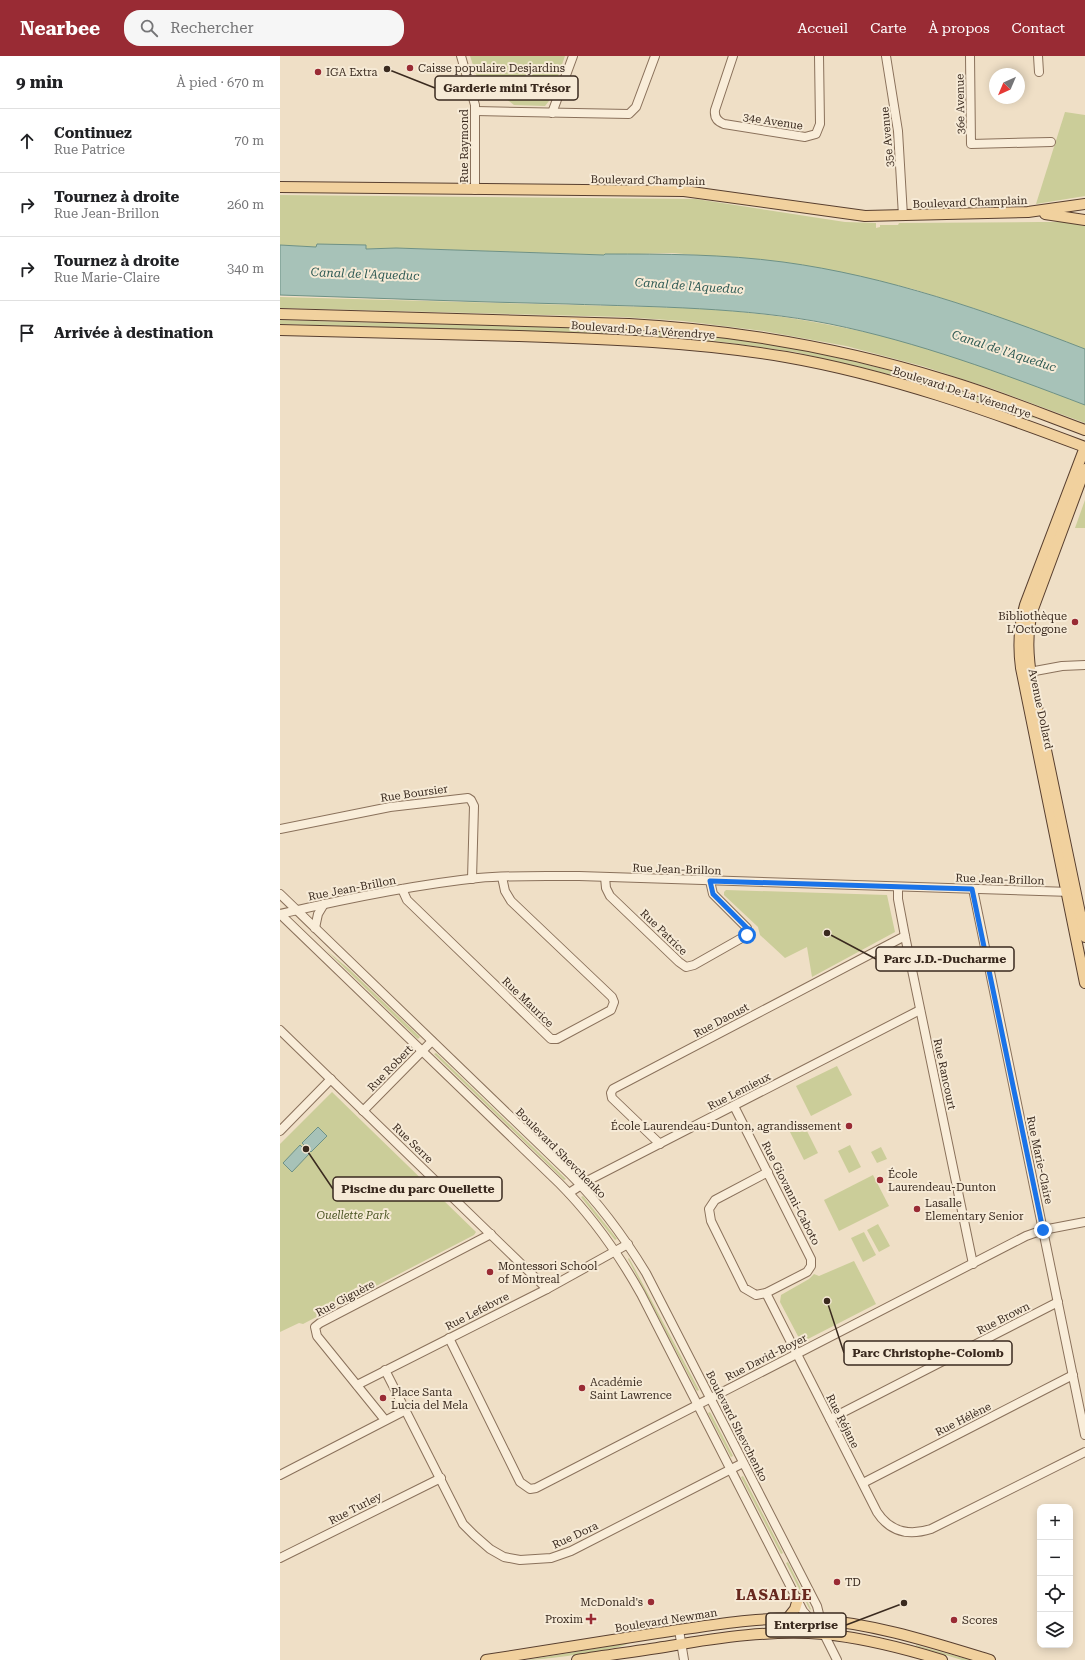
<!DOCTYPE html>
<html lang="fr">
<meta charset="utf-8">
<style>
:root{--surface:#fff;--page:#f6f6f6;--text:#202124;--muted:#757577;--line:#e0e0e0;--accent:#992b34}
body{margin:0;font-family:"Roboto Serif",serif;background:var(--page);color:var(--text)}
.controls{position:absolute;right:12px;bottom:12px;display:grid;overflow:hidden;border-radius:8px;box-shadow:0 2px 10px #0003}
.controls button{width:36px;height:36px;display:grid;place-items:center;padding:0;border:0;border-bottom:1px solid var(--line);background:var(--surface);color:var(--text);font:20px sans-serif}
.compass{position:absolute;left:709px;top:12px;width:36px;height:36px;border-radius:50%;background:var(--surface);box-shadow:0 2px 10px #0003;rotate:224deg}
.stop{position:absolute;width:12px;height:12px;margin:-9px;border:3px solid #1a73e8;border-radius:50%;background:#fff}
.stop.end{background:#1a73e8;border-color:#fff;box-shadow:0 1px 4px #0008}
.list{margin:0;padding:0;list-style:none}
h2{display:flex;justify-content:space-between;align-items:center;height:52px;margin:0;padding:0 16px;font-size:17px}
h2 small{font-size:13px;font-weight:400;color:var(--muted)}
.list li{display:grid;grid-template-columns:26px 1fr auto;gap:12px;align-items:center;box-sizing:border-box;height:64px;padding:0 16px;border-top:1px solid var(--line)}
.list b{display:block;font-size:15px;white-space:nowrap}
.list p{margin:0;font-size:13px;white-space:nowrap;color:var(--muted)}
.list em{font-size:13px;font-style:normal;color:var(--muted)}
.icon{flex:none;width:22px;height:22px;fill:none;stroke:currentColor;stroke-width:2;stroke-linecap:round;stroke-linejoin:round}
.map{position:relative;flex:none;width:805px;height:1604px;overflow:hidden}
header{display:flex;align-items:center;gap:24px;box-sizing:border-box;height:56px;padding:0 20px;background:var(--accent);color:#fff}
header strong{font-size:19px}
nav{display:flex;gap:22px;margin-inline-start:auto;font-size:14px}
.search{width:280px;height:36px;background:var(--page);display:flex;align-items:center;gap:10px;box-sizing:border-box;padding:0 14px;border-radius:16px;color:var(--muted);font-size:15px}
main{display:flex}
aside{flex:1;background:var(--surface)}
.map>svg:first-child{display:block}
.green{fill:#cbcd99}
.water{fill:#a7c2b8;stroke:#6e9185}
.lines{fill:none;stroke-linecap:round;stroke-linejoin:round}
.minor-casing{stroke:#8a715b;stroke-width:10}
.major-casing{stroke:#583f2f;stroke-width:12}
.minor{stroke:#f9edd9;stroke-width:8}
.major{stroke:#f1d19e;stroke-width:10}
.route{stroke:#1a73e8;stroke-width:5}
.poi-dot{fill:#992b34;stroke:#f6ead6;stroke-width:1.5}
.labels{text-anchor:middle;stroke-width:4;stroke-linejoin:round;paint-order:stroke}
.poi-label{font-size:11px;fill:#3a2a1f;stroke:#f6ead6;text-anchor:start}
.street-label{font-size:11px;fill:#3a2a1f;stroke:#f6ead6}
.park-label{font-size:11px;font-style:italic;fill:#4e5726;stroke:#f6ead6}
.water-label{font-size:12px;font-style:italic;fill:#2e5a54;stroke:#f6ead6}
.district-label{font-size:15px;font-weight:bold;letter-spacing:1px;fill:#67281e;stroke:#f6ead6}
.leader{fill:none;stroke:#3a2a1f;stroke-width:1.5}
.callout-dot{fill:#3a2a1f;stroke:#f6ead6;stroke-width:1.5}
.callout{fill:#f6ead6;stroke:#3a2a1f;stroke-width:1.5}
.callout-label{font-size:12px;text-anchor:middle;font-weight:bold;fill:#3a2a1f}
</style>
<header>
<strong>Nearbee</strong>
<div class="search"><svg class="icon" aria-label="search" viewBox="0 0 24 24"><circle cx="10" cy="10" r="6"/><path d="M15 15l6 6"/></svg>Rechercher</div>
<nav><a>Accueil</a><a>Carte</a><a>À propos</a><a>Contact</a></nav>
</header>
<main>
<aside>
<h2>9 min<small>À pied · 670 m</small></h2>
<ul class="list">
<li><svg class="icon" aria-label="ahead" viewBox="0 0 24 24"><path d="M12 20V5M6 11l6-6 6 6"/></svg><div><b>Continuez</b><p>Rue Patrice</p></div><em>70 m</em></li>
<li><svg class="icon" aria-label="right" viewBox="0 0 24 24"><path d="M7 20v-9h11M14 6l5 5-5 5"/></svg><div><b>Tournez à droite</b><p>Rue Jean-Brillon</p></div><em>260 m</em></li>
<li><svg class="icon" aria-label="right" viewBox="0 0 24 24"><path d="M7 20v-9h11M14 6l5 5-5 5"/></svg><div><b>Tournez à droite</b><p>Rue Marie-Claire</p></div><em>340 m</em></li>
<li><svg class="icon" aria-label="arrive" viewBox="0 0 24 24"><path d="M6 21V4h12l-3 4 3 4H6"/></svg><div><b>Arrivée à destination</b></div></li>
</ul>
</aside>
<div class="map">
<svg width="805" height="1604" viewBox="0 0 805 1604">
<rect width="100%" height="100%" fill="#efdfc6"/>
<g class="green">
<path d="M 190,0 L 285,0 L 269,45 L 265,50 L 234,49 L 225,42 L 214,28 L 209,29 L 208,41 L 204,42 Z"/>
<path d="M 785,56 L 805,59 L 805,140 L 756,148 Z"/>
<path d="M 0,139 L 416,143 L 565,166 L 596,167 L 596,172 L 600,171 L 600,169 L 618,169 L 619,167 L 760,166 L 787,166 L 805,170 L 805,293 L 696,253 L 633,233 L 549,214 L 503,206 L 392,197 L 325,199 L 117,192 L 85,193 L 86,191 L 37,188 L 36,191 L 0,189 Z"/>
<path d="M 0,241 L 408,252 C 490,256 569,270 648,292 C 701,308 753,329 805,349 L 805,367 L 716,334 L 642,310 L 566,290 L 483,275 L 403,265 L 343,261 L 0,252 Z"/>
<path d="M 0,264 C 86,267 173,268 259,271 C 321,273 383,273 444,281 C 552,296 656,324 758,363 L 735,358 L 657,331 L 588,313 L 515,296 L 443,286 L 346,278 L 0,268 Z"/>
<path d="M 805,444 L 805,472 L 795,472 Z"/>
<path d="M 446,834 L 607,839 L 615,876 L 532,921 L 527,891 L 505,902 L 480,879 L 478,871 L 444,839 L 444,836 Z"/>
<path d="M 46,894 L 69,913 L 140,981 L 138,983 Z"/>
<path d="M 156,997 L 286,1123 L 284,1124 L 154,998 Z"/>
<path d="M 557,1010 L 572,1039 L 531,1060 L 516,1030 Z"/>
<path d="M 52,1036 L 196,1176 L 194,1179 L 23,1268 L 19,1267 L 0,1276 L 0,1088 Z"/>
<path d="M 523,1067 L 538,1097 L 524,1104 L 509,1074 Z"/>
<path d="M 570,1089 L 581,1111 L 569,1117 L 558,1095 Z"/>
<path d="M 601,1091 L 607,1103 L 597,1107 L 591,1096 Z"/>
<path d="M 593,1119 L 609,1150 L 559,1175 L 544,1144 Z"/>
<path d="M 303,1140 L 337,1183 L 335,1184 L 301,1141 Z"/>
<path d="M 598,1168 L 610,1190 L 599,1196 L 587,1174 Z"/>
<path d="M 584,1176 L 596,1199 L 583,1206 L 571,1182 Z"/>
<path d="M 349,1202 L 419,1334 L 417,1335 L 348,1203 Z"/>
<path d="M 574,1205 L 596,1248 L 526,1284 L 519,1282 L 500,1246 L 501,1239 L 529,1223 L 534,1218 L 539,1220 Z"/>
<path d="M 430,1356 L 453,1400 L 451,1401 L 428,1357 Z"/>
<path d="M 463,1420 L 503,1497 L 501,1498 L 461,1421 Z"/>
<path d="M 508,1506 L 531,1553 L 530,1554 L 506,1507 Z"/>
<path d="M 349,1587 C 340,1594 262,1604 247,1604 Z"/>
<path d="M 636,1589 L 690,1604 L 682,1604 L 636,1590 Z"/>
</g>
<g class="water">
<path d="M 37,188 L 86,189 L 86,193 L 116,192 L 324,199 L 325,198 C 385,198 443,198 503,206 C 607,220 707,255 805,293 L 805,349 C 721,317 638,286 550,268 C 464,251 375,251 288,248 C 192,246 96,242 0,239 L 0,189 L 36,191 Z"/>
<path d="M 38,1071 L 47,1080 L 31,1096 L 22,1087 Z"/>
<path d="M 20,1089 L 29,1098 L 12,1116 L 3,1107 Z"/>
</g>
<g class="lines">
<defs>
<g id="minor">
<path d="M 181,0 L 195,49 L 195,134"/>
<path d="M 453,0 L 435,54 C 434,62 438,66 444,68 L 525,81 L 536,78 L 540,68 L 539,0"/>
<path d="M 606,0 L 618,75 L 623,160"/>
<path d="M 690,0 L 691,88 L 771,86"/>
<path d="M 758,0 L 759,16"/>
<path d="M 196,55 L 349,58 L 356,51 L 375,0"/>
<path d="M 272,57 L 293,0"/>
<path d="M 744,617 L 782,610 L 805,609"/>
<path d="M 0,773 L 110,751 L 188,742 L 191,744 L 194,750 L 192,823"/>
<path d="M 325,821 L 326,832 L 330,840 L 399,906 L 406,911 L 414,909 L 467,879 L 467,872 L 433,838 L 430,825"/>
<path d="M 618,831 L 618,843 L 625,880 L 693,1208"/>
<path d="M 122,833 L 127,844 L 271,983 L 277,983 L 331,954 L 334,946 L 332,941 L 231,845 L 225,835 L 222,821"/>
<path d="M 693,833 L 805,1379"/>
<path d="M 0,838 L 290,1118 C 320,1148 344,1181 366,1217 L 537,1550 L 544,1578 L 557,1604"/>
<path d="M 0,858 L 279,1127 C 312,1160 338,1197 361,1238 L 523,1555 L 533,1566"/>
<path d="M 0,858 C 65,843 132,829 198,822 C 232,819 266,820 299,820 L 791,836"/>
<path d="M 35,872 L 38,858 L 44,848"/>
<path d="M 0,974 L 267,1233"/>
<path d="M 454,1050 L 531,1203 L 531,1210 L 527,1216 L 486,1237 L 476,1239 L 464,1232 L 431,1165 L 429,1153 L 435,1144 L 488,1116"/>
<path d="M 83,1055 L 152,985"/>
<path d="M 0,1075 L 51,1023"/>
<path d="M 380,1088 L 332,1042 L 331,1037 L 333,1033 L 625,880"/>
<path d="M 289,1137 L 309,1124 L 640,954"/>
<path d="M 486,1237 L 597,1456 C 610,1476 629,1480 651,1473 L 805,1396"/>
<path d="M 169,1282 L 240,1426 L 250,1433 L 256,1432 L 746,1180 L 763,1174 L 805,1166"/>
<path d="M 105,1314 L 183,1468 L 194,1479 L 210,1493 L 224,1501 L 240,1504 L 271,1502 L 291,1495 L 463,1407"/>
<path d="M 77,1329 L 267,1233 L 348,1188"/>
<path d="M 550,1363 L 778,1246"/>
<path d="M 105,1364 L 37,1280 L 35,1271 L 40,1267 L 211,1178"/>
<path d="M 0,1419 L 126,1354"/>
<path d="M 583,1427 L 793,1319"/>
<path d="M 0,1502 L 161,1422"/>
<path d="M 399,1574 L 404,1604"/>
</g>
<g id="major">
<path d="M 0,131 L 404,135 L 585,160 L 748,156 L 805,148"/>
<path d="M 765,158 L 805,164"/>
<path d="M 0,258 L 349,268 C 457,274 562,292 665,324 C 713,338 759,357 805,374"/>
<path d="M 0,274 C 80,276 159,278 239,280 C 329,283 417,286 506,301 C 609,319 707,354 805,391"/>
<path d="M 805,391 L 745,549 C 739,570 738,590 741,612 L 805,927"/>
<path d="M 805,413 L 753,553 C 746,578 748,601 752,627 L 805,881"/>
<path d="M 507,1563 L 515,1553 L 518,1543"/>
<path d="M 206,1604 C 263,1595 320,1586 377,1577 C 428,1570 479,1560 530,1563 C 593,1567 651,1586 710,1604"/>
<path d="M 297,1604 C 328,1599 359,1595 390,1590 C 441,1581 492,1574 544,1578 C 584,1582 623,1592 662,1604"/>
</g>
</defs>
<use href="#minor" class="minor-casing"/>
<use href="#major" class="major-casing"/>
<use href="#minor" class="minor"/>
<use href="#major" class="major"/>
</g>
<g class="lines">
<path class="route" d="M 467,879 L 467,872 L 433,838 L 430,825 L 692,833 L 763,1174"/>
</g>
<g class="poi-dot">
<circle cx="130" cy="12" r="4"/>
<circle cx="38" cy="16" r="4"/>
<circle cx="795" cy="566" r="4"/>
<circle cx="569" cy="1070" r="4"/>
<circle cx="600" cy="1124" r="4"/>
<circle cx="637" cy="1153" r="4"/>
<circle cx="210" cy="1216" r="4"/>
<circle cx="302" cy="1332" r="4"/>
<circle cx="103" cy="1342" r="4"/>
<circle cx="557" cy="1526" r="4"/>
<circle cx="371" cy="1546" r="4"/>
<path d="M309 1557h4v4h4v4h-4v4h-4v-4h-4v-4h4z"/>
<circle cx="674" cy="1564" r="4"/>
</g>
<g class="labels">
<g class="poi-label">
<text x="138" y="16">Caisse populaire Desjardins</text>
<text x="46" y="20">IGA Extra</text>
<text x="787" y="564" text-anchor="end">Bibliothèque<tspan x="787" dy="13">L’Octogone</tspan></text>
<text x="561" y="1074" text-anchor="end">École Laurendeau-Dunton, agrandissement</text>
<text x="608" y="1122">École<tspan x="608" dy="13">Laurendeau-Dunton</tspan></text>
<text x="645" y="1151">Lasalle<tspan x="645" dy="13">Elementary Senior</tspan></text>
<text x="218" y="1214">Montessori School<tspan x="218" dy="13">of Montreal</tspan></text>
<text x="310" y="1330">Académie<tspan x="310" dy="13">Saint Lawrence</tspan></text>
<text x="111" y="1340">Place Santa<tspan x="111" dy="13">Lucia del Mela</tspan></text>
<text x="565" y="1530">TD</text>
<text x="363" y="1550" text-anchor="end">McDonald's</text>
<text x="303" y="1567" text-anchor="end">Proxim</text>
<text x="682" y="1568">Scores</text>
</g>
<g class="street-label">
<text transform="translate(680 48) rotate(-91)" y="4">36e Avenue</text>
<text transform="translate(493 65) rotate(9)" y="4">34e Avenue</text>
<text transform="translate(607 81) rotate(-95)" y="4">35e Avenue</text>
<text transform="translate(184 90) rotate(-90)" y="4">Rue Raymond</text>
<text transform="translate(368 124) rotate(1)" y="4">Boulevard Champlain</text>
<text transform="translate(690 146) rotate(-2)" y="4">Boulevard Champlain</text>
<text transform="translate(363 274) rotate(4)" y="4">Boulevard De La Vérendrye</text>
<text transform="translate(682 336) rotate(18)" y="4">Boulevard De La Vérendrye</text>
<text transform="translate(761 653) rotate(78)" y="4">Avenue Dollard</text>
<text transform="translate(134 737) rotate(-8)" y="4">Rue Boursier</text>
<text transform="translate(397 813) rotate(2)" y="4">Rue Jean-Brillon</text>
<text transform="translate(720 823) rotate(2)" y="4">Rue Jean-Brillon</text>
<text transform="translate(72 832) rotate(-11)" y="4">Rue Jean-Brillon</text>
<text transform="translate(384 876) rotate(44)" y="4">Rue Patrice</text>
<text transform="translate(248 946) rotate(44)" y="4">Rue Maurice</text>
<text transform="translate(441 964) rotate(-28)" y="4">Rue Daoust</text>
<text transform="translate(110 1012) rotate(-46)" y="4">Rue Robert</text>
<text transform="translate(665 1018) rotate(78)" y="4">Rue Rancourt</text>
<text transform="translate(459 1035) rotate(-27)" y="4">Rue Lemieux</text>
<text transform="translate(133 1087) rotate(44)" y="4">Rue Serre</text>
<text transform="translate(281 1097) rotate(45)" y="4">Boulevard Shevchenko</text>
<text transform="translate(760 1104) rotate(78)" y="4">Rue Marie-Claire</text>
<text transform="translate(511 1137) rotate(63)" y="4">Rue Giovanni-Caboto</text>
<text transform="translate(65 1242) rotate(-28)" y="4">Rue Giguère</text>
<text transform="translate(197 1255) rotate(-27)" y="4">Rue Lefebvre</text>
<text transform="translate(723 1262) rotate(-27)" y="4">Rue Brown</text>
<text transform="translate(486 1301) rotate(-27)" y="4">Rue David-Boyer</text>
<text transform="translate(683 1363) rotate(-27)" y="4">Rue Hélène</text>
<text transform="translate(563 1365) rotate(63)" y="4">Rue Réjane</text>
<text transform="translate(457 1370) rotate(63)" y="4">Boulevard Shevchenko</text>
<text transform="translate(75 1452) rotate(-27)" y="4">Rue Turley</text>
<text transform="translate(295 1479) rotate(-25)" y="4">Rue Dora</text>
<text transform="translate(386 1564) rotate(-9)" y="4">Boulevard Newman</text>
</g>
<g class="park-label">
<text x="73" y="1163">Ouellette Park</text>
</g>
<g class="water-label">
<text transform="translate(85 218) rotate(2)" y="4">Canal de l'Aqueduc</text>
<text transform="translate(409 230) rotate(4)" y="4">Canal de l'Aqueduc</text>
<text transform="translate(724 295) rotate(18)" y="4">Canal de l'Aqueduc</text>
</g>
<g class="district-label">
<text x="494" y="1544">LASALLE</text>
</g>
</g>
<path class="leader" d="M107 13L155 32M547 877L596 903M26 1093L53 1133M547 1245L564 1297M624 1547L566 1569"/>
<g class="callout-dot">
<circle cx="107" cy="13" r="4"/>
<circle cx="547" cy="877" r="4"/>
<circle cx="26" cy="1093" r="4"/>
<circle cx="547" cy="1245" r="4"/>
<circle cx="624" cy="1547" r="4"/>
</g>
<g class="callout">
<rect x="155" y="20" width="143" height="24" rx="4"/>
<rect x="596" y="891" width="138" height="24" rx="4"/>
<rect x="53" y="1121" width="169" height="24" rx="4"/>
<rect x="564" y="1285" width="168" height="24" rx="4"/>
<rect x="486" y="1557" width="80" height="24" rx="4"/>
</g>
<g class="callout-label">
<text x="227" y="36">Garderie mini Trésor</text>
<text x="665" y="907">Parc J.D.-Ducharme</text>
<text x="138" y="1137">Piscine du parc Ouellette</text>
<text x="648" y="1301">Parc Christophe-Colomb</text>
<text x="526" y="1573">Enterprise</text>
</g>
</svg>
<div class="controls">
<button>+</button>
<button>−</button>
<button><svg class="icon" aria-label="locate" viewBox="0 0 24 24"><circle cx="12" cy="12" r="6"/><path d="M12 2v4M12 18v4M2 12h4M18 12h4"/></svg></button>
<button><svg class="icon" aria-label="layers" viewBox="0 0 24 24"><path d="M12 4l9 5-9 5-9-5zM3 14l9 5 9-5"/></svg></button>
</div>
<svg class="compass" viewBox="-18 -18 36 36"><path d="M0-13l5 13h-10z" fill="#e53935"/><path d="M0 13l5-13h-10z" fill="#757577"/></svg>
<div class="stop" style="left:467px;top:879px"></div>
<div class="stop end" style="left:763px;top:1174px"></div>
</div>
</main>
